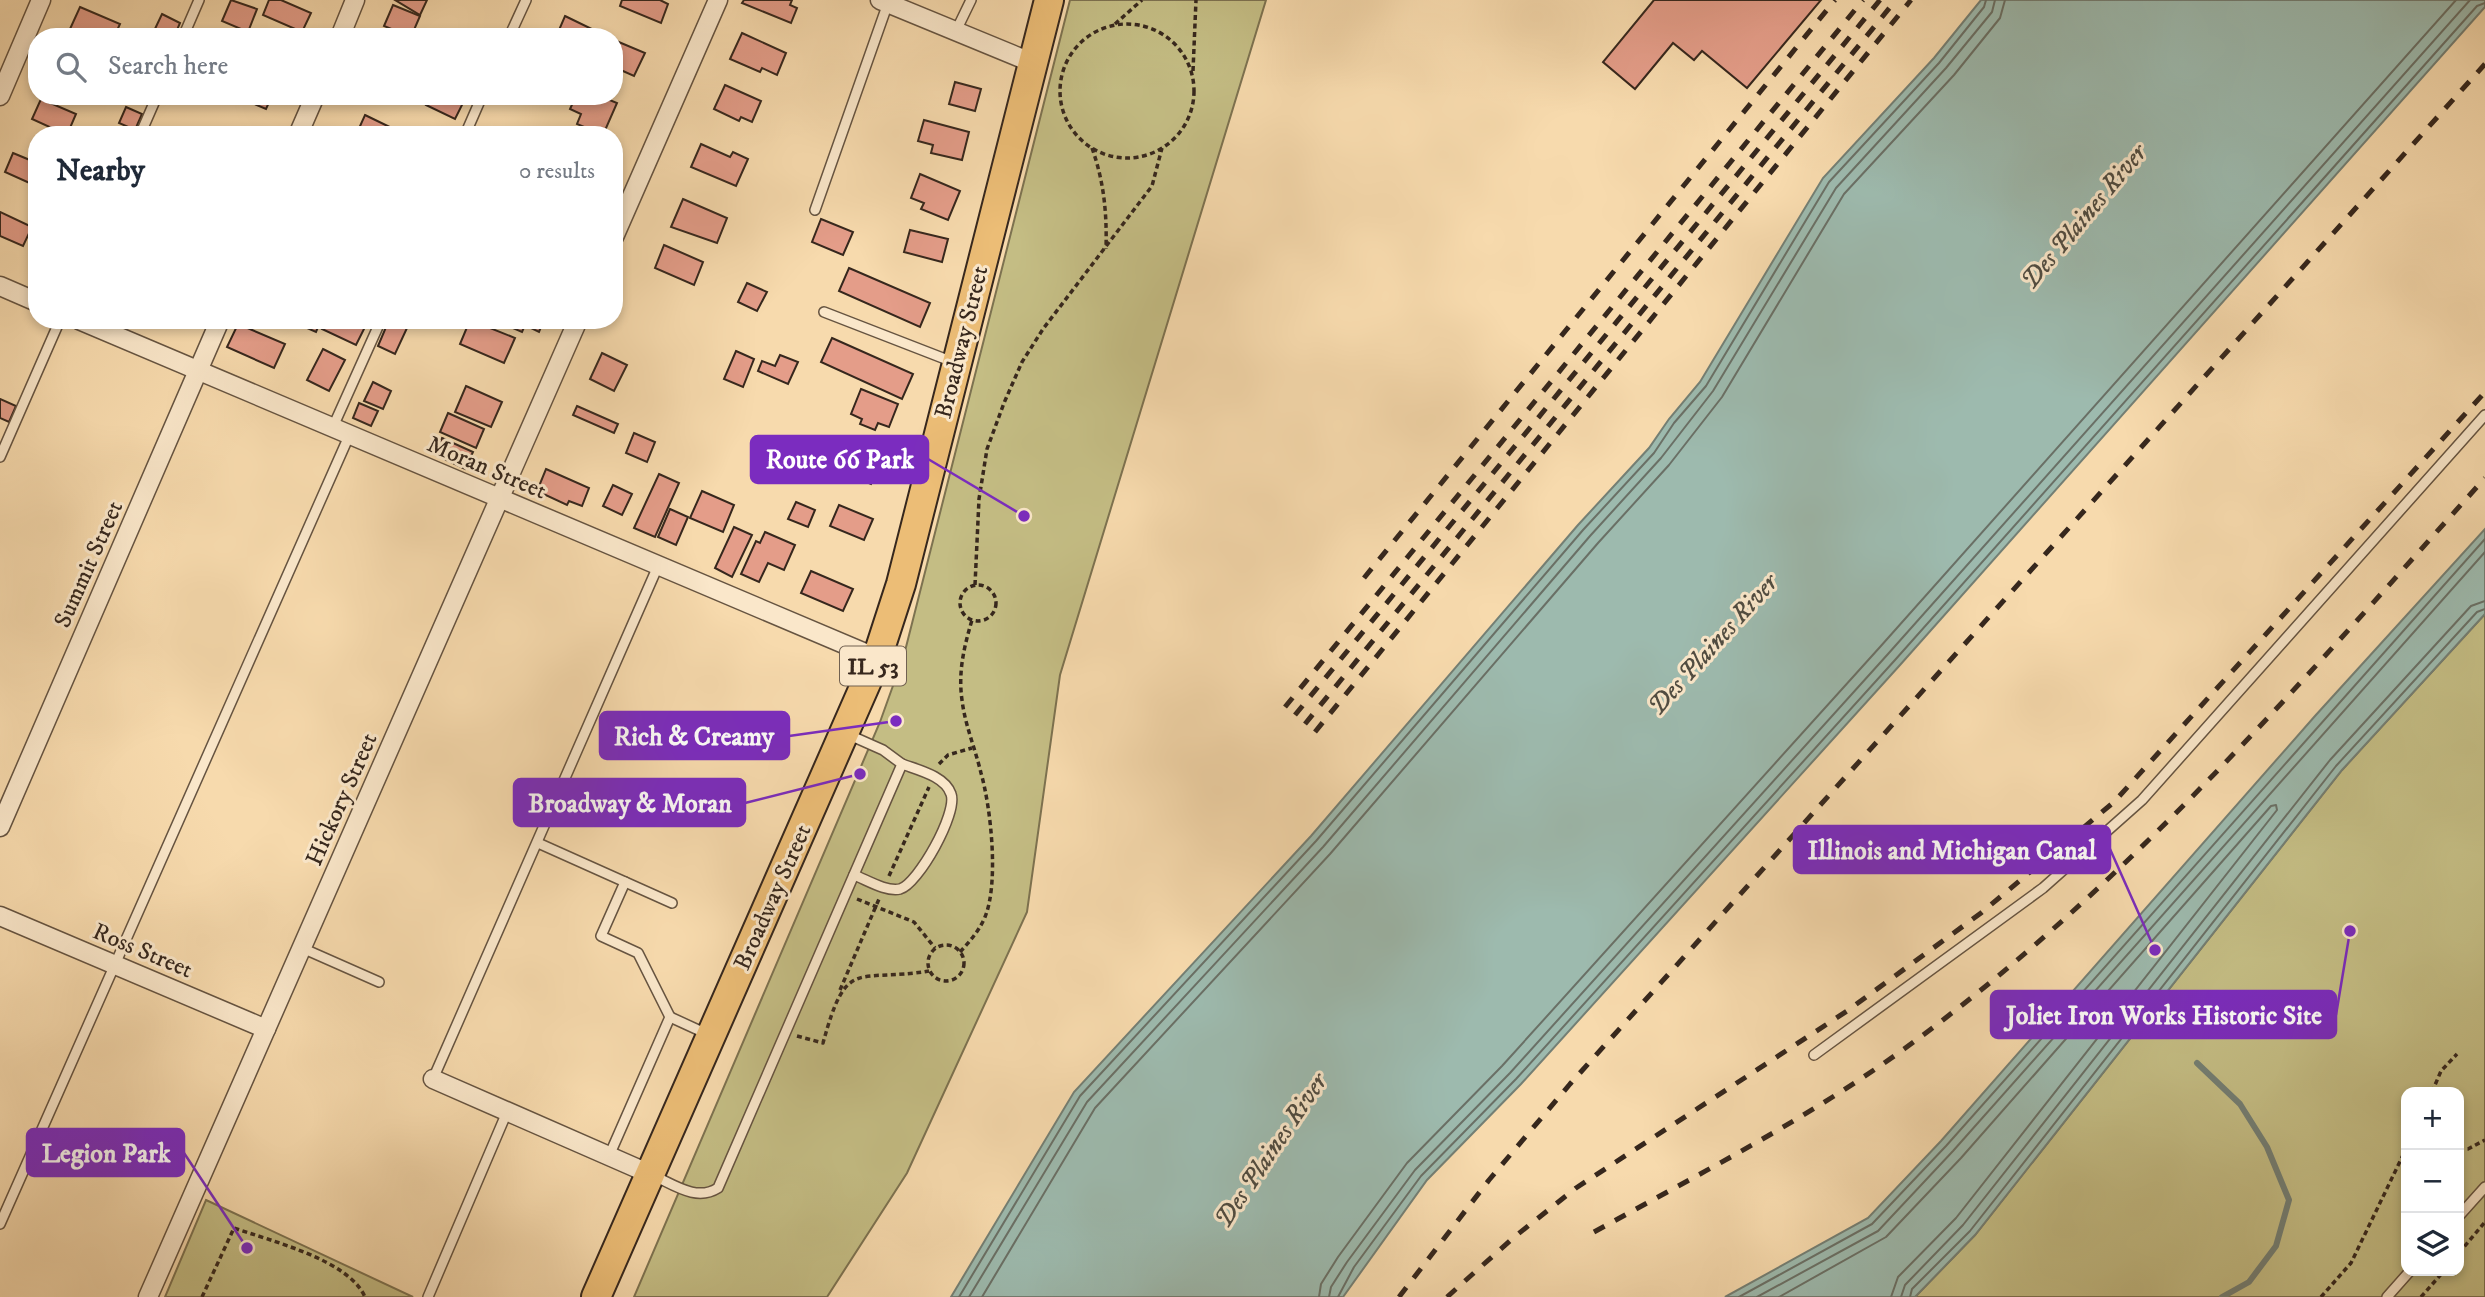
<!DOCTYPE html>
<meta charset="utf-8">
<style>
:root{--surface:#fff;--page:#f2f2f3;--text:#1f2937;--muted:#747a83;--line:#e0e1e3}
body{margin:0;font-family:"IM FELL DW Pica",serif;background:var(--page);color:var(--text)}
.controls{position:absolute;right:21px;bottom:21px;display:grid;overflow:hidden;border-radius:14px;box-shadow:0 4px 10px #0003}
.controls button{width:63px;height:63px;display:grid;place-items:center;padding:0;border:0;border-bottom:2px solid var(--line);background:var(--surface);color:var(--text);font:35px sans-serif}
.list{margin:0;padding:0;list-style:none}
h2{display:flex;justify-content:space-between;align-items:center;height:91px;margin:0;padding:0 28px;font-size:30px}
h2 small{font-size:23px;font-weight:400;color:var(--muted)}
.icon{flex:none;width:38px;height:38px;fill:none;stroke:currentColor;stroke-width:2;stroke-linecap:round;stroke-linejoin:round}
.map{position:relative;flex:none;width:2485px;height:1297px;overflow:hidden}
.search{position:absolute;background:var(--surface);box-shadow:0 4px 10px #0003;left:28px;top:28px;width:595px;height:77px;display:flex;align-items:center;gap:18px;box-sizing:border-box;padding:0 24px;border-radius:28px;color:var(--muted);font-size:26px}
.panel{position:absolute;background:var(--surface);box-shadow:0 4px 10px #0003;left:28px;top:126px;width:595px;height:203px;border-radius:28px}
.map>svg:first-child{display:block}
.green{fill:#c4bd84;stroke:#7d7250;stroke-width:2;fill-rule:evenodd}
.water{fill:#9dbaae;stroke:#747f74;stroke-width:2}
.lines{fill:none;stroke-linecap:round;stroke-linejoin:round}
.shore{stroke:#6a7066;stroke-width:2}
.stream{stroke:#747f74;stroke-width:6}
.building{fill:#e49d89;stroke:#36271d;stroke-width:2}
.lane-casing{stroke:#665441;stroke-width:12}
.street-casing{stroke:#665441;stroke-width:21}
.primary-casing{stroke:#36271d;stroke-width:32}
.path{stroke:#36271d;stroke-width:3.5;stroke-dasharray:5 3.5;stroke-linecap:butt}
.lane{stroke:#fae7ca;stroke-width:9}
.street{stroke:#fae7ca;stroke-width:18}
.primary{stroke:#ecbd76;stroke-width:28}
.rail{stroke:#36271d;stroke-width:5;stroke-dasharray:12 12;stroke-linecap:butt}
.labels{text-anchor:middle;stroke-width:6;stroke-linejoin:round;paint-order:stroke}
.shield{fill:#fae7ca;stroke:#716151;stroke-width:2}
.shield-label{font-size:23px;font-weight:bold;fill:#36271d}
.street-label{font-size:24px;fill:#36271d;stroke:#fae7ca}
.water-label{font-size:26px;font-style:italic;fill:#504c41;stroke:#fae7ca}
.leader{fill:none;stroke:#7b2cbf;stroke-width:2.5}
.callout-dot{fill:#7b2cbf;stroke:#fae7ca;stroke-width:2.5}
.callout{fill:#7b2cbf;stroke:#7b2cbf;stroke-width:2.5}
.callout-label{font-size:26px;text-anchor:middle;font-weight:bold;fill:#fff}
</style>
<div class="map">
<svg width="2485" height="1297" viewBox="0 0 2485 1297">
<rect width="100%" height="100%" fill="#f7daad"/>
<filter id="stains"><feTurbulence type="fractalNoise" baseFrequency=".00286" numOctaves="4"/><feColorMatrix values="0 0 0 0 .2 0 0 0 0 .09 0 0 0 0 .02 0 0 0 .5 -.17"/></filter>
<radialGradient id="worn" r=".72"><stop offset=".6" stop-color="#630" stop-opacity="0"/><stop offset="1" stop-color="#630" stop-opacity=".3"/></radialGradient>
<g class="green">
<path d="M 1070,0 L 1266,0 L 1060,675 L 1027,912 L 907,1173 L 827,1297 L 634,1297 L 880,722 L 904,655 Z"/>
<path d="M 2485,614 L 2485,1297 L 1915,1297 L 1975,1235 L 2342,770 ZM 2406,1092 L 2459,1092 L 2459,1271 L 2406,1271 Z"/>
<path d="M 206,1200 L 413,1297 L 165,1297 Z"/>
</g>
<g class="water">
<path d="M 1981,0 L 2485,0 L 2485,7 L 1900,665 L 1521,1084 L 1427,1180 L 1343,1297 L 951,1297 L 1074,1092 L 1311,836 L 1578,525 L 1649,448 L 1669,419 L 1700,382 L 1823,178 L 1934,58 Z"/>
<path d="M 2485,529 L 2485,614 L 2342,770 L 1975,1235 L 1915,1297 L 1725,1297 L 1868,1218 L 1941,1141 L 2315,716 Z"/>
</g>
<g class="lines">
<g class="shore">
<path d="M 959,1297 L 1080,1096 L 1316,841 L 1583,530 L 1654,453 L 1674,423 L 1706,386 L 1829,182 L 1939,63 L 1984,7 L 1986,0"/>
<path d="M 969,1297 L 1087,1102 L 1323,847 L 1590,536 L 1661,458 L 1713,391 L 1836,188 L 1946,68 L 1992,12 L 1995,0"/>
<path d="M 982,1297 L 1095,1108 L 1330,854 L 1598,543 L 1669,465 L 1722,397 L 1844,194 L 1954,75 L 2000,18 L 2005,0"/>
<path d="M 1319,1297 L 1321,1284 L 1338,1257 L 1407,1163 L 1502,1066 L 1880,647 L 2456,0"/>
<path d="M 1329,1297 L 1331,1287 L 1347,1262 L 1415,1170 L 1510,1073 L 1888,654 L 2470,0"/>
<path d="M 1338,1297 L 1354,1267 L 1421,1176 L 1516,1079 L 1895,660 L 2477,6 L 2485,3"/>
<path d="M 1739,1297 L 1872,1224 L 1946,1146 L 2485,539"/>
<path d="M 1757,1297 L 1878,1231 L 1953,1151 L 2485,552"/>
<path d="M 1779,1297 L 1886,1237 L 1961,1158 L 2271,806 L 2276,805 L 2277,810 L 1956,1218 L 1898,1277 L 1891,1297"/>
<path d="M 1901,1297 L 1905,1285 L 1963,1225 L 2330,760 L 2471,606 L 2485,601"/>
<path d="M 1910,1297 L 1912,1289 L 1970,1231 L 2336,766 L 2477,612 L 2485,609"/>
</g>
<path class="stream" d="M 2197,1063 L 2240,1104 L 2267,1147 L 2289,1200 L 2276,1246 L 2249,1282 L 2222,1297"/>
</g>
<g class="building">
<path d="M 231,0 L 257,9 L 248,32 L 222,21 Z"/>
<path d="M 269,0 L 281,0 L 311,13 L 302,32 L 263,15 Z"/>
<path d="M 395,0 L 427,0 L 420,15 Z"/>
<path d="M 622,0 L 660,0 L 668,4 L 661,23 L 620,6 Z"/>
<path d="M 744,0 L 792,0 L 790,5 L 797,8 L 791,23 L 742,3 Z"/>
<path d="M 1654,0 L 1821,0 L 1747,88 L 1702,51 L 1694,60 L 1673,43 L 1635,89 L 1603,62 Z"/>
<path d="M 393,5 L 420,16 L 411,37 L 384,26 Z"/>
<path d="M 80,7 L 120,24 L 114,37 L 89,37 L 70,29 Z"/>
<path d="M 162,14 L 180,23 L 174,37 L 154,31 Z"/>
<path d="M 565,16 L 598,32 L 596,37 L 556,37 Z"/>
<path d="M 742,33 L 786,53 L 777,75 L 762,68 L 760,72 L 730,59 Z"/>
<path d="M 614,40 L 645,53 L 634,76 L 614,67 Z"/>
<path d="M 955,82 L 981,89 L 975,111 L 949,104 Z"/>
<path d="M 725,85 L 761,101 L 752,122 L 741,117 L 739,121 L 714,109 Z"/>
<path d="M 236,96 L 272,96 L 266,109 Z"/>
<path d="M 431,96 L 460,96 L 465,99 L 455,119 L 426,105 Z"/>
<path d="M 576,96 L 600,96 L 617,103 L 603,135 L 577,124 L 581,114 L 570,109 Z"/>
<path d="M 41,99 L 76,114 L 67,135 L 32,119 Z"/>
<path d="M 126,107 L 142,114 L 135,130 L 119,123 Z"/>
<path d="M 365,115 L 398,131 L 396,135 L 356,135 Z"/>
<path d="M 924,120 L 969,132 L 962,160 L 931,153 L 933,145 L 918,141 Z"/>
<path d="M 701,144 L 730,157 L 733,152 L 748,159 L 736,186 L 691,167 Z"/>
<path d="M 13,153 L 37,163 L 34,185 L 5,172 Z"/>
<path d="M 920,174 L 960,191 L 948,220 L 921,209 L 924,203 L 911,198 Z"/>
<path d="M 683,199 L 727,218 L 717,243 L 671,227 Z"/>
<path d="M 0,212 L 32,227 L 23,246 L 0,236 Z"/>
<path d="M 821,219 L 853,232 L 843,255 L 812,242 Z"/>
<path d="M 910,230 L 948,239 L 942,262 L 904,252 Z"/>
<path d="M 664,245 L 703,262 L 694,285 L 655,268 Z"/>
<path d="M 849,268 L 930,303 L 920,327 L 839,291 Z"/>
<path d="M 747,283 L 767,292 L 757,311 L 738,302 Z"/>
<path d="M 289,320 L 321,320 L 316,332 Z"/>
<path d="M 326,320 L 361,320 L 367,323 L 356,345 L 322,329 Z"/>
<path d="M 389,320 L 407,328 L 395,354 L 378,346 Z"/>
<path d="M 470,320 L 515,338 L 504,363 L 460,344 Z"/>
<path d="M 494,320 L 544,320 L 539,332 L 525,325 L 522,332 Z"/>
<path d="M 238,324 L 285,344 L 274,368 L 227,347 Z"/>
<path d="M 832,338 L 913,374 L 902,399 L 821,362 Z"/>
<path d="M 323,349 L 345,360 L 329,391 L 307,380 Z"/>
<path d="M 736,351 L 754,359 L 743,387 L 724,379 Z"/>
<path d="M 602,353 L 627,365 L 614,391 L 590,379 Z"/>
<path d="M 780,355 L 798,362 L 788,384 L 758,371 L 762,361 L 775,366 Z"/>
<path d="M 373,382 L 391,391 L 383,409 L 364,401 Z"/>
<path d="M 466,386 L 502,402 L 491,427 L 455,412 Z"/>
<path d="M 861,389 L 898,404 L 889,427 L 878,423 L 875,430 L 860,424 L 862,419 L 851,414 Z"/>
<path d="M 0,399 L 16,406 L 9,422 L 0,418 Z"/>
<path d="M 359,403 L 378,411 L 371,426 L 353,418 Z"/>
<path d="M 577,406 L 618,424 L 614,433 L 573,415 Z"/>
<path d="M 448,413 L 484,429 L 476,448 L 440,432 Z"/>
<path d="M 634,433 L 655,442 L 647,462 L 626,453 Z"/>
<path d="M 442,438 L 473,452 L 465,469 L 434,454 Z"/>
<path d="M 853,451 L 880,463 L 871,484 L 844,473 Z"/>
<path d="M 546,469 L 589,488 L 582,506 L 569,501 L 567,505 L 537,491 Z"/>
<path d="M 659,474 L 679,483 L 655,537 L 634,528 Z"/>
<path d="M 613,485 L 632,494 L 622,515 L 603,506 Z"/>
<path d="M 702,491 L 734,505 L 723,532 L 690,518 Z"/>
<path d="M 796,502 L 815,510 L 808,527 L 788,519 Z"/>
<path d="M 839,505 L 873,519 L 864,540 L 830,526 Z"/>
<path d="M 670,509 L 688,517 L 676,545 L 658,537 Z"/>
<path d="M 734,527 L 752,535 L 732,577 L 715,568 Z"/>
<path d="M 765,532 L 795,545 L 784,570 L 768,563 L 759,582 L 741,574 L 756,541 L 760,543 Z"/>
<path d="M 811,571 L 853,589 L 843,611 L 801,593 Z"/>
</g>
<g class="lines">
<defs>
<g id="lane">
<path d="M 956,31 L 971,0"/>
<path d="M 183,37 L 199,0"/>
<path d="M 509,37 L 526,0"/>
<path d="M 140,135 L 157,96"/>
<path d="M 465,135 L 482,96"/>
<path d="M 815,210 L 888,3"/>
<path d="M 824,312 L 953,362"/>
<path d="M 332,429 L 381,320"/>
<path d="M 0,457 L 60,320"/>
<path d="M 538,843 L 672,903"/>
<path d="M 854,875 C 867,880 886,892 900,889 C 918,884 958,813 951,794 C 945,776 918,770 902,764"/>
<path d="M 302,948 L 379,982"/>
<path d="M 670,1017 L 707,1034"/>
<path d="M 1814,1055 L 2043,888 L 2142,800 L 2485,415"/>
<path d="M 433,1079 L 658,566"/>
<path d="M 609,1156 L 670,1017 L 638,953 L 601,936 L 625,882"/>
<path d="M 652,1175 C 673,1184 696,1202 718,1188 L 902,764 L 883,750 L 847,734"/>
<path d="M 2459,1216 L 2485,1187"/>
<path d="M 0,1224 L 349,436"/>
<path d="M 428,1297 L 507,1112"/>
<path d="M 2387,1297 L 2410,1271"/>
</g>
<g id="street">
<path d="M 880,0 L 1033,63"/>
<path d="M 340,37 L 355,0"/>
<path d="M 0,96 L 41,0"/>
<path d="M 298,135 L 315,96"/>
<path d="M 614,237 L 718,0"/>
<path d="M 0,286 L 37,302"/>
<path d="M 79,320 L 877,658"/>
<path d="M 0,827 L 220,320"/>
<path d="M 0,916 L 266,1029"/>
<path d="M 433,1079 L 650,1174"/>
<path d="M 148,1297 L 578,320"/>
</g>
<path id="primary" d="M 596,1297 L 877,658 L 901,584 L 1049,0"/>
</defs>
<use href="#lane" class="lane-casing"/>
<use href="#street" class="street-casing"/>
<use href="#primary" class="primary-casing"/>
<g class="path">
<path d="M 1115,24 L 1142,0"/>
<circle cx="1127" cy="91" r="67"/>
<path d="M 1193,71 L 1196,0"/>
<path d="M 1092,148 C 1104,182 1107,213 1106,249"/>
<circle cx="978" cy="603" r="18"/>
<path d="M 975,585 L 979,499 L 987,449 L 1004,403 L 1022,362 L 1043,329 L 1152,186 L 1162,148"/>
<path d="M 939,764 L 948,755 L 972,748"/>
<path d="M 889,876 L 929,787"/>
<path d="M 857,899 L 914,922 L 935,948"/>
<circle cx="946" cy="963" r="18"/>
<path d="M 960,952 C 970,941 979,931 985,917 C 999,883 991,808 981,773 C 975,748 965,725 962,700 C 958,672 964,647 972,620"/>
<path d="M 840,990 L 879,899"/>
<path d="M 797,1036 L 823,1043 C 847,956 855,983 929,971"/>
<path d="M 2432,1092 L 2441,1071 L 2457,1054"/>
<path d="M 2459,1149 L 2468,1149 L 2485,1140"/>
<path d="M 2459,1253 L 2485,1222"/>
<path d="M 202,1297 L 234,1228 C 271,1241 349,1260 365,1297"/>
<path d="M 2321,1297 L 2351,1263 L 2406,1149"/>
<path d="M 2421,1297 L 2444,1271"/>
</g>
<use href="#lane" class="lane"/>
<use href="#street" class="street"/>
<use href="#primary" class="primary"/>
<g class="rail">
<path d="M 1364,578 L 1835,0"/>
<path d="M 1285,707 L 1863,0"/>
<path d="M 1295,715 L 1880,0"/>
<path d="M 1305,724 L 1896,0"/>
<path d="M 1315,732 L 1911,0"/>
<path d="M 1594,1232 C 1699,1174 1807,1119 1904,1049 C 2126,888 2303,680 2485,478"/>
<path d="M 1399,1297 L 1489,1180 L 1570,1084 L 2485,64"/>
<path d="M 1447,1297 L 1513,1238 L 1576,1188 L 1847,1011 L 1981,913 L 2114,802 L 2485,392"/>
</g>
</g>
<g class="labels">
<rect class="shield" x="840" y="646.5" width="66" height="39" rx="5"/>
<g class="shield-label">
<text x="873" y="674">IL 53</text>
</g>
<g class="street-label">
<text transform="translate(961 342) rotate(-76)" y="8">Broadway Street</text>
<text transform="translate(487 467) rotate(23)" y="8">Moran Street</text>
<text transform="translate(88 564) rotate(-66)" y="8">Summit Street</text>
<text transform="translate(341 799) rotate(-66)" y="8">Hickory Street</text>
<text transform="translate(772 897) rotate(-66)" y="8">Broadway Street</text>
<text transform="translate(143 950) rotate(23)" y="8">Ross Street</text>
</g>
<g class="water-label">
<text transform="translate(2083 216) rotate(-50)" y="9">Des Plaines River</text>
<text transform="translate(1712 644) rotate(-48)" y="9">Des Plaines River</text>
<text transform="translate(1270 1150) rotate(-56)" y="9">Des Plaines River</text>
</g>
</g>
<path class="leader" d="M1024 516L928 459M896 721L789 736M860 774L745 803M2155 950L2110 849M2350 931L2336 1015M247 1248L184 1153"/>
<g class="callout-dot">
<circle cx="1024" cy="516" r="7"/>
<circle cx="896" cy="721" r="7"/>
<circle cx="860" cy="774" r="7"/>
<circle cx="2155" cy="950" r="7"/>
<circle cx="2350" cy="931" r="7"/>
<circle cx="247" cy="1248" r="7"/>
</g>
<g class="callout">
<rect x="751" y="436" width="177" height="47" rx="7"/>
<rect x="600" y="712" width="189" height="47" rx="7"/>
<rect x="514" y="779" width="231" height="47" rx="7"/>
<rect x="1794" y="826" width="316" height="47" rx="7"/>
<rect x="1991" y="991" width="345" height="47" rx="7"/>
<rect x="27" y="1129" width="157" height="47" rx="7"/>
</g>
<g class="callout-label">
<text x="840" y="468">Route 66 Park</text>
<text x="694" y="745">Rich &amp; Creamy</text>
<text x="630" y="812">Broadway &amp; Moran</text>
<text x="1952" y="859">Illinois and Michigan Canal</text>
<text x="2164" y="1024">Joliet Iron Works Historic Site</text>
<text x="106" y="1162">Legion Park</text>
</g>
<rect width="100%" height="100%" filter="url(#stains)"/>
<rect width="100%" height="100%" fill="url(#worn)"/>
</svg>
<div class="controls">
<button>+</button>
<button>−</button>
<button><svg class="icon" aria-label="layers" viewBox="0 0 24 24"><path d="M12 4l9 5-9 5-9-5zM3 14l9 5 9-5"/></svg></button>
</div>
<div class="search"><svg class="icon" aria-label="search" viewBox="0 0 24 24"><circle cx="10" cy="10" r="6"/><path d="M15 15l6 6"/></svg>Search here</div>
<section class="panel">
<h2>Nearby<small>0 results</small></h2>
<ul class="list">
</ul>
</section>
</div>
